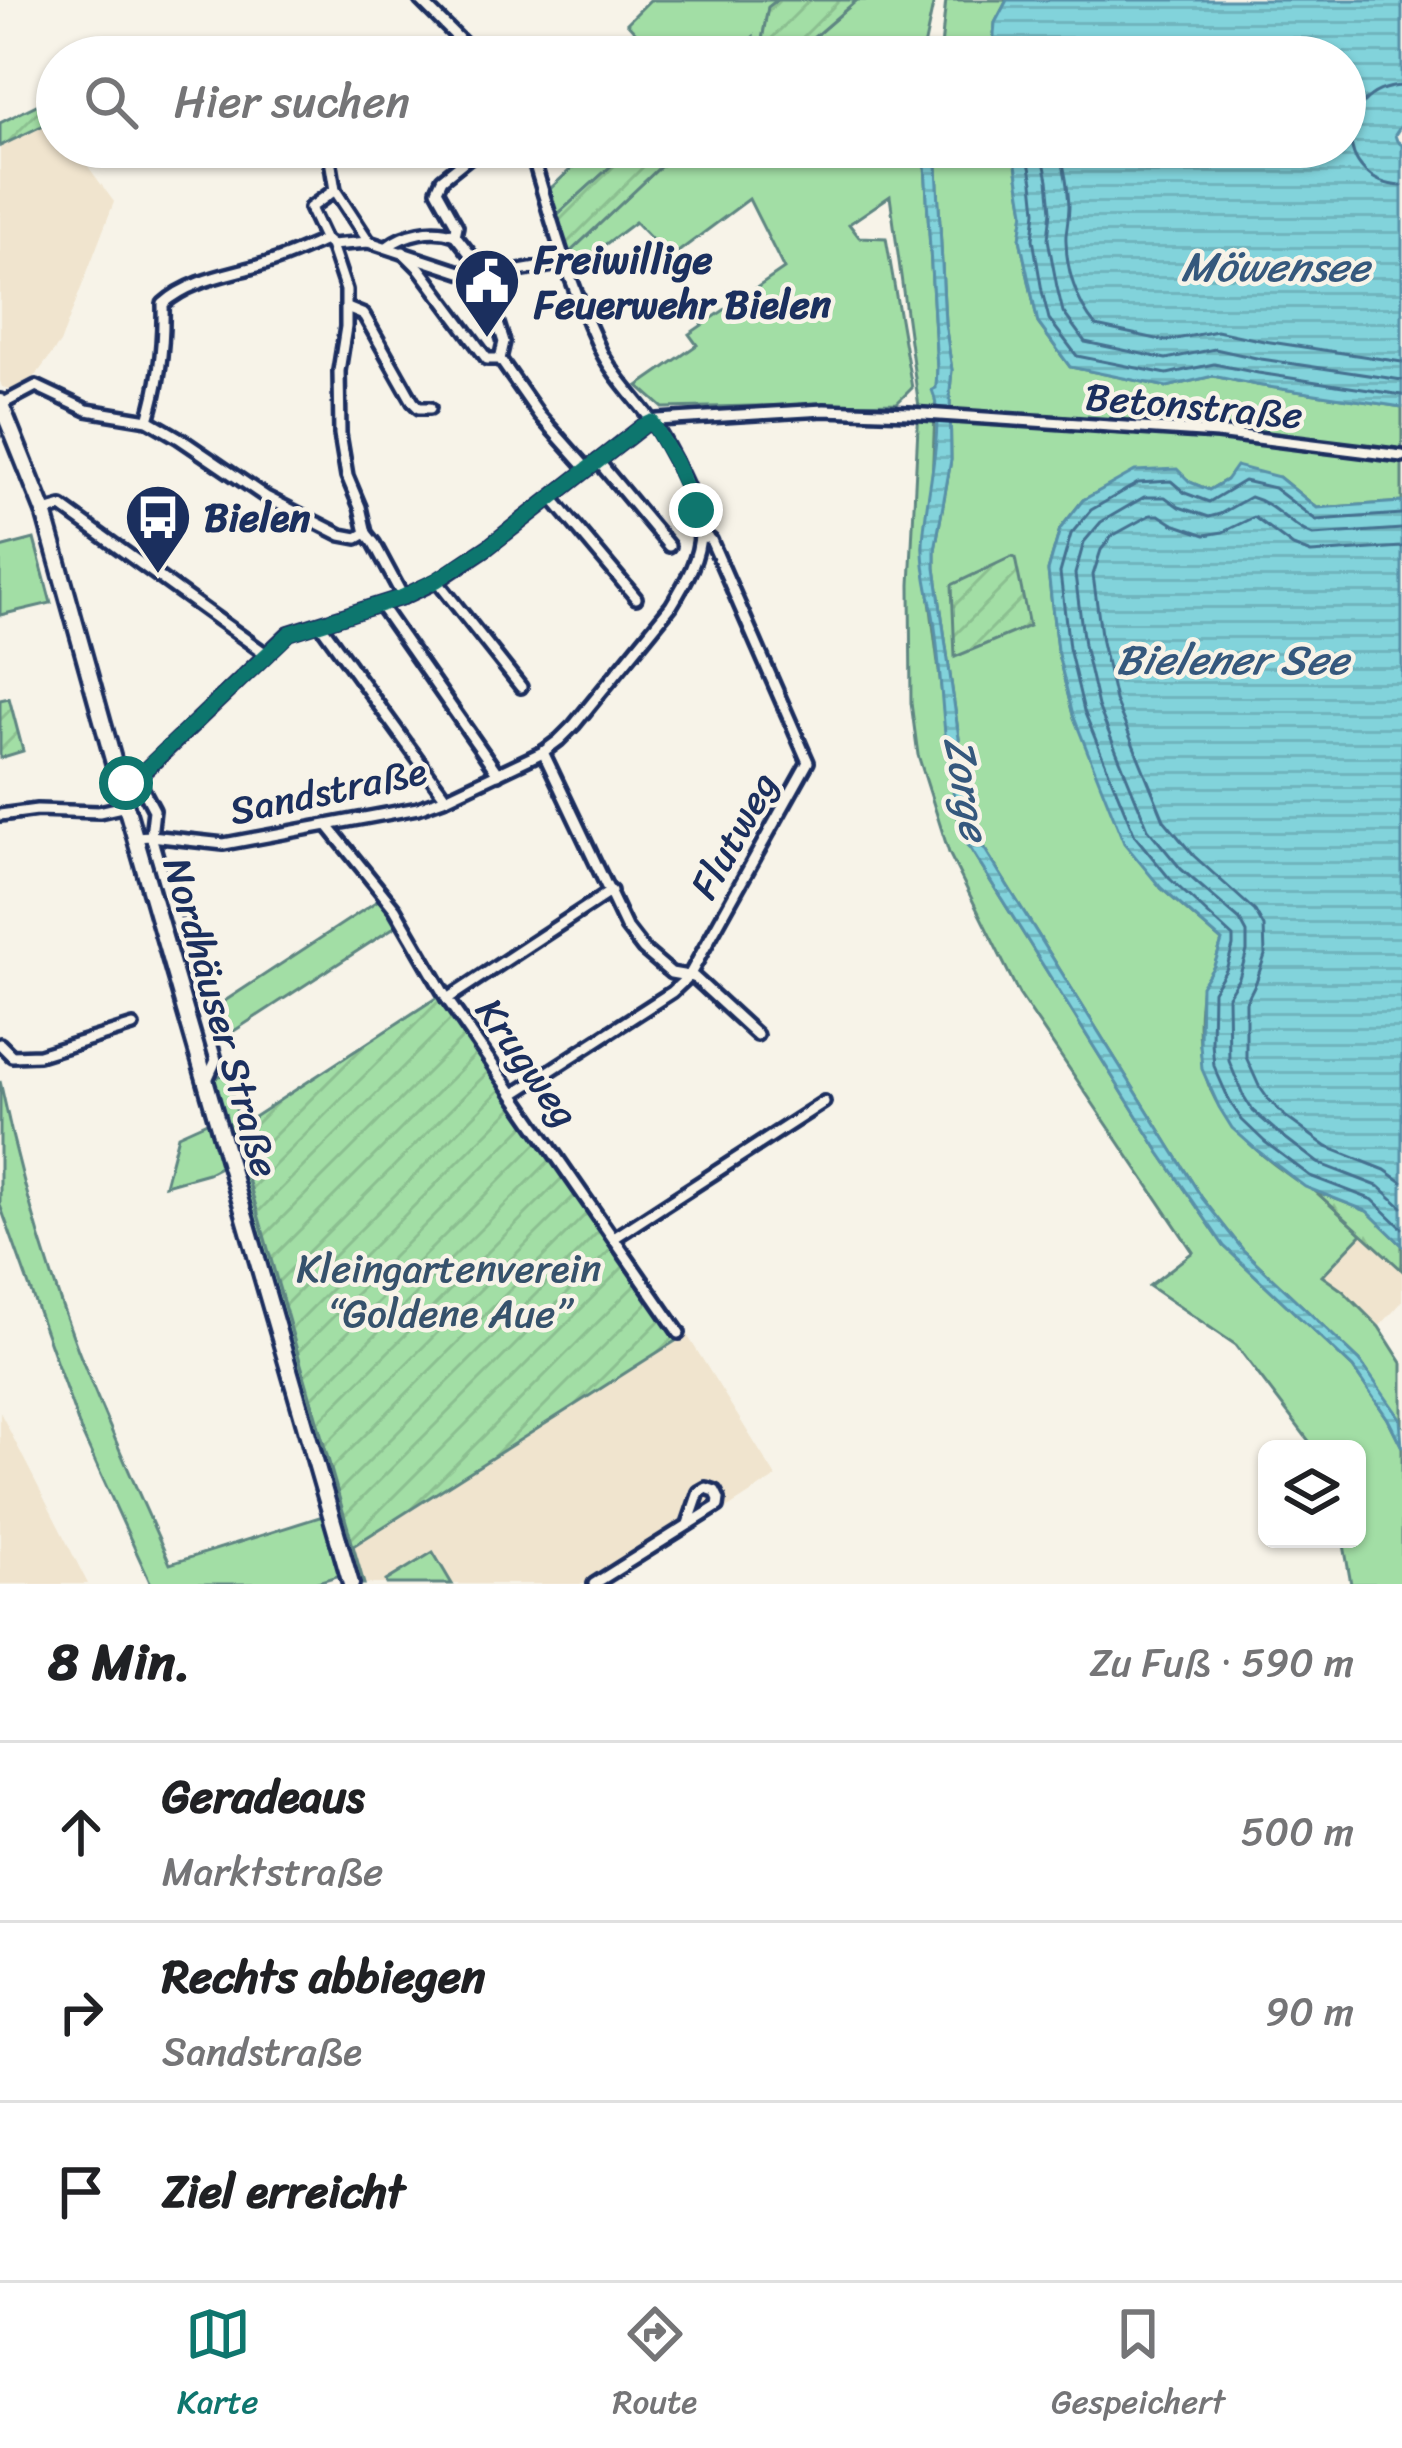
<!DOCTYPE html>
<html lang="de">
<meta charset="utf-8">
<style>
:root{--surface:#fff;--page:#f6f6f6;--text:#202124;--muted:#757577;--line:#e0e0e0;--accent:#0f766e}
body{margin:0;font-family:Sriracha,sans-serif;background:var(--page);color:var(--text)}
.controls{position:absolute;right:36px;bottom:36px;display:grid;overflow:hidden;border-radius:18px;box-shadow:0 3px 9px #0004}
.controls button{width:108px;height:108px;display:grid;place-items:center;padding:0;border:0;border-bottom:3px solid var(--line);background:var(--surface);color:var(--text);font:60px sans-serif}
.stop{position:absolute;width:36px;height:36px;margin:-27px;border:9px solid #0f766e;border-radius:50%;background:#fff}
.stop.end{background:#0f766e;border-color:#fff;box-shadow:0 3px 12px #0008}
.list{margin:0;padding:0;list-style:none}
h2{display:flex;justify-content:space-between;align-items:center;height:156px;margin:0;padding:0 48px;font-size:51px}
h2 small{font-size:39px;font-weight:400;color:var(--muted)}
.list li{display:grid;grid-template-columns:78px 1fr auto;gap:36px;align-items:center;box-sizing:border-box;height:180px;padding:0 48px;border-top:3px solid var(--line)}
.list b{display:block;font-size:45px;white-space:nowrap}
.list p{margin:0;font-size:39px;white-space:nowrap;color:var(--muted)}
.list em{font-size:39px;font-style:normal;color:var(--muted)}
.icon{flex:none;width:66px;height:66px;fill:none;stroke:currentColor;stroke-width:2;stroke-linecap:round;stroke-linejoin:round}
.map{position:relative;flex:none;width:1402px;height:1584px;overflow:hidden}
.search{position:absolute;background:var(--surface);box-shadow:0 3px 9px #0004;left:36px;right:36px;top:36px;height:132px;display:flex;align-items:center;gap:30px;box-sizing:border-box;padding:0 42px;border-radius:66px;color:var(--muted);font-size:45px}
.sheet{height:696px;background:var(--surface)}
nav{display:flex;justify-content:space-around;align-items:center;box-sizing:border-box;height:168px;border-top:3px solid var(--line);background:var(--surface);font-size:33px;color:var(--muted)}
nav a{display:grid;justify-items:center;gap:6px}
nav .on{color:var(--accent)}
.map>svg:first-child{display:block}
.built{fill:#f0e4ce}
.grass{fill:#a2dea5;stroke:#5e8682;stroke-width:3}
.forest{fill:url(#forest-firs);stroke:#5e8682;stroke-width:3}
.garden{fill:url(#garden-furrows);stroke:#5e8682;stroke-width:3}
.water{fill:url(#water-rules);stroke:#5991a9;stroke-width:3}
.lines{fill:none;stroke-linecap:round;stroke-linejoin:round}
.shore{stroke:#447190;stroke-width:3}
.street-casing{stroke:#1b2f5e;stroke-width:18}
.secondary-casing{stroke:#1b2f5e;stroke-width:22}
.street{stroke:#f7f3e8;stroke-width:9}
.secondary{stroke:#f7f3e8;stroke-width:14}
.route{stroke:#0f766e;stroke-width:15}
.labels{text-anchor:middle;stroke-width:9;stroke-linejoin:round;paint-order:stroke}
.poi-label{font-size:39px;font-weight:bold;fill:#1b2f5e;stroke:#f7f3e8;text-anchor:start}
.street-label{font-size:39px;fill:#1b2f5e;stroke:#f7f3e8}
.park-label{font-size:39px;fill:#36526c;stroke:#f7f3e8}
.water-label{font-size:42px;font-style:italic;fill:#35587d;stroke:#f7f3e8}
</style>
<div class="map">
<svg width="1402" height="1584" viewBox="0 0 1402 1584">
<defs>
<pattern id="forest-firs" width="22" height="20" patternUnits="userSpaceOnUse" patternTransform="scale(3)"><rect width="22" height="20" fill="#a2dea5"/><path d="M5 1l3.5 6h-7zM16 11l3.5 6h-7z" fill="#8bbf90"/></pattern>
<pattern id="garden-furrows" width="10" height="10" patternUnits="userSpaceOnUse" patternTransform="scale(3)"><rect width="10" height="10" fill="#a2dea5"/><path d="M-1 1l2-2M0 10L10 0M9 11l2-2" fill="none" stroke="#8bbf90"/></pattern>
<pattern id="water-rules" width="6" height="5" patternUnits="userSpaceOnUse" patternTransform="scale(3)"><rect width="6" height="5" fill="#82d3db"/><path d="M0 2.5h6" fill="none" stroke="#70b5be"/></pattern>
</defs>
<rect width="100%" height="100%" fill="#f7f3e8"/>
<filter id="ink" filterUnits="userSpaceOnUse"><feTurbulence type="fractalNoise" baseFrequency=".00833" numOctaves="2"/><feDisplacementMap in="SourceGraphic" scale="24" xChannelSelector="R" yChannelSelector="G"/><feConvolveMatrix kernelMatrix="1 2 1 2 8 2 1 2 1" color-interpolation-filters="sRGB"/></filter>
<g filter="url(#ink)">
<g class="built">
<path d="M 55,120 L 57,147 L 74,147 L 114,202 L 60,343 L 37,374 L 15,390 L 2,387 L 0,381 L 0,146 Z"/>
<path d="M 1362,1234 L 1402,1270 L 1402,1302 L 1379,1327 L 1343,1291 L 1322,1276 Z"/>
<path d="M 686,1333 L 776,1477 L 609,1584 L 364,1584 L 353,1546 Z"/>
<path d="M 0,1412 L 88,1584 L 0,1584 Z"/>
</g>
<g class="grass">
<path d="M 650,0 L 777,0 L 768,8 L 759,57 L 751,57 L 753,37 L 731,57 L 633,57 L 645,43 L 627,23 Z"/>
<path d="M 857,0 L 934,0 L 922,57 L 791,57 Z"/>
<path d="M 946,0 L 1007,0 L 995,23 L 992,57 L 940,57 Z"/>
<path d="M 594,147 L 632,147 L 557,215 L 549,190 Z"/>
<path d="M 681,147 L 924,147 L 937,368 L 932,481 L 923,547 L 958,818 L 965,840 L 1160,1153 L 1224,1246 L 1353,1368 L 1388,1419 L 1402,1447 L 1402,1584 L 1351,1584 L 1343,1539 L 1357,1539 L 1357,1449 L 1315,1449 L 1236,1345 L 1149,1286 L 1193,1252 L 1019,994 L 949,853 L 918,755 L 911,703 L 910,585 L 919,407 L 890,196 L 849,224 L 859,237 L 886,238 L 912,388 L 897,403 L 663,408 L 638,386 L 697,345 L 689,334 L 784,269 L 749,199 L 670,258 L 635,222 L 574,268 L 569,253 Z"/>
<path d="M 936,147 L 1013,147 L 1024,212 L 1020,239 L 1038,323 L 1070,367 L 1167,387 L 1213,376 L 1256,385 L 1402,407 L 1402,502 L 1317,508 L 1279,477 L 1226,480 L 1209,490 L 1190,482 L 1103,490 L 1083,500 L 1060,529 L 1048,571 L 1057,650 L 1073,715 L 1091,755 L 1161,888 L 1222,941 C 1219,950 1217,960 1213,968 C 1208,977 1202,982 1201,993 C 1192,1072 1212,1117 1275,1165 C 1288,1174 1300,1185 1315,1191 L 1362,1234 L 1322,1276 L 1343,1291 L 1379,1327 L 1402,1363 L 1402,1423 L 1360,1361 L 1243,1250 L 1202,1198 L 976,835 L 969,809 L 935,568 L 935,550 L 951,460 L 950,391 L 952,370 L 945,323 Z"/>
<path d="M 34,539 L 51,603 L 0,615 L 0,548 Z"/>
<path d="M 380,899 L 396,926 L 217,1042 L 208,1012 Z"/>
<path d="M 227,1074 L 240,1126 L 234,1131 L 364,1584 L 343,1584 L 340,1575 L 311,1584 L 151,1584 L 81,1431 L 0,1205 L 0,1081 C 19,1172 45,1263 78,1350 C 106,1422 139,1493 170,1564 L 323,1516 L 222,1166 L 208,1173 L 165,1185 L 178,1135 L 209,1121 L 199,1081 Z"/>
<path d="M 433,1552 L 452,1584 L 387,1584 L 386,1581 Z"/>
</g>
<path class="forest" d="M 1315,1191 L 1367,1211 L 1402,1245 L 1402,1270 Z"/>
<g class="garden">
<path d="M 777,0 L 857,0 L 791,57 L 759,57 L 768,7 Z"/>
<path d="M 57,95 L 57,123 L 54,120 L 0,146 L 0,123 Z"/>
<path d="M 632,147 L 681,147 L 569,253 L 557,215 Z"/>
<path d="M 1011,557 L 1015,558 L 1029,626 L 955,657 L 952,585 Z"/>
<path d="M 9,698 L 23,751 L 0,758 L 0,700 Z"/>
<path d="M 439,996 L 616,1245 L 677,1340 L 353,1546 L 234,1130 Z"/>
</g>
<g class="water">
<path d="M 1007,0 L 1402,0 L 1402,124 L 1395,135 L 1397,141 L 1402,145 L 1402,407 L 1256,385 L 1213,376 L 1167,387 L 1070,367 L 1038,323 L 1020,239 L 1024,212 L 1013,147 L 1345,147 L 1345,57 L 992,57 L 995,23 Z"/>
<path d="M 924,147 L 936,147 L 945,323 L 952,370 L 950,391 L 951,460 L 935,550 L 935,568 L 969,809 L 976,835 L 1202,1198 L 1243,1250 L 1360,1361 L 1400,1418 L 1402,1447 L 1388,1419 L 1353,1368 L 1224,1246 L 1160,1153 L 965,840 C 943,773 944,698 935,628 C 932,601 922,573 923,546 C 923,506 947,423 932,390 L 936,388 L 937,368 Z"/>
<path d="M 1236,466 L 1279,477 L 1317,508 L 1402,502 L 1402,1245 L 1367,1211 L 1305,1187 L 1258,1151 L 1232,1128 L 1219,1107 L 1202,1069 L 1200,1044 L 1201,986 L 1214,966 L 1222,941 L 1161,888 L 1124,843 L 1073,715 L 1057,650 L 1048,571 L 1060,529 L 1083,500 L 1135,471 L 1177,469 L 1190,482 L 1209,490 L 1226,480 Z"/>
</g>
<g class="lines">
<g class="shore">
<path d="M 1402,86 C 1333,89 1334,183 1402,186"/>
<path d="M 1026,147 L 1033,182 L 1036,211 L 1033,239 L 1042,291 L 1049,319 L 1077,356 L 1167,374 L 1214,364 L 1258,373 L 1402,395"/>
<path d="M 1041,147 L 1048,180 L 1051,211 L 1048,239 L 1057,287 L 1063,312 L 1085,342 L 1166,359 L 1215,349 L 1261,359 L 1402,380"/>
<path d="M 1059,147 C 1064,166 1068,185 1069,205 C 1069,216 1067,225 1066,235 C 1065,266 1076,303 1096,326 L 1166,341 L 1217,331 L 1264,341 L 1402,362"/>
<path d="M 1402,514 L 1316,520 L 1274,488 L 1244,481 L 1209,502 L 1185,493 L 1171,481 L 1138,483 L 1091,510 L 1071,534 L 1060,573 L 1069,648 L 1084,711 L 1135,836 L 1170,879 L 1233,937 L 1233,946 L 1226,970 L 1213,991 L 1212,1043 L 1214,1066 L 1230,1102 L 1242,1120 L 1265,1142 L 1310,1176 L 1373,1200 L 1402,1228"/>
<path d="M 1402,529 L 1313,535 C 1289,526 1276,504 1250,497 L 1220,514 L 1209,517 L 1179,507 L 1165,497 L 1144,497 L 1101,522 L 1084,542 L 1075,574 L 1084,645 L 1098,706 L 1148,829 L 1181,869 L 1240,920 L 1247,933 L 1247,951 L 1239,978 L 1228,996 L 1229,1061 L 1243,1095 L 1253,1111 L 1275,1130 L 1318,1163 L 1380,1187 L 1402,1207"/>
<path d="M 1402,547 L 1311,553 L 1293,546 L 1254,517 L 1223,532 L 1205,535 L 1173,524 L 1159,515 L 1150,515 L 1112,536 L 1101,550 L 1093,575 L 1102,642 L 1115,700 L 1164,820 L 1194,856 L 1255,911 L 1264,927 L 1265,955 L 1256,982 L 1246,1002 L 1246,1057 L 1259,1086 L 1268,1099 L 1286,1117 L 1327,1147 L 1385,1170 L 1402,1182"/>
</g>
<defs>
<g id="street">
<path d="M 420,0 L 477,57"/>
<path d="M 328,147 L 335,190 L 369,242"/>
<path d="M 335,190 L 310,208 L 325,240 L 331,245 L 346,290 L 346,327 L 339,371 L 340,434 L 347,476 L 360,507 L 366,533 L 374,543 L 403,597"/>
<path d="M 455,235 L 457,226 L 437,190 L 442,179 L 482,147"/>
<path d="M 331,245 L 369,242 L 472,276 L 489,276 L 566,263"/>
<path d="M 387,247 C 405,233 433,227 455,235 L 477,263 L 483,277 L 504,342 L 500,359"/>
<path d="M 403,252 L 420,269 L 487,359 L 500,359 L 539,415 L 587,469"/>
<path d="M 347,308 L 364,315 L 413,402 L 419,408 L 430,408"/>
<path d="M 0,405 L 36,386 L 87,410 L 148,420 L 179,438 L 266,497 L 341,535 L 357,538 L 366,533"/>
<path d="M 148,420 C 160,381 164,345 163,304 C 190,280 227,275 261,265 C 283,259 304,249 325,240"/>
<path d="M 598,461 L 669,546"/>
<path d="M 552,498 L 636,598"/>
<path d="M 44,512 L 62,507 L 266,654"/>
<path d="M 437,581 L 521,687"/>
<path d="M 380,605 L 498,774"/>
<path d="M 320,624 L 446,798"/>
<path d="M 543,752 L 626,927 L 643,949 L 671,973 L 694,977 L 757,1035"/>
<path d="M 137,778 L 154,810 L 151,836 L 216,1060 L 207,1080"/>
<path d="M 120,785 L 137,778 L 289,633 L 403,597 L 437,581 L 488,547 L 643,426 L 658,420 L 824,410 L 909,413 L 1217,433 L 1402,456"/>
<path d="M 0,815 L 37,810 L 99,812 L 126,806"/>
<path d="M 328,826 L 395,909 L 447,999 L 679,1333"/>
<path d="M 135,837 L 151,836 L 224,844 L 418,808 L 446,798 L 543,752 L 559,740 L 574,725 L 671,606 C 685,583 701,557 700,530 C 699,502 667,444 652,421 C 634,396 612,375 599,347 C 569,283 549,214 530,147"/>
<path d="M 447,999 L 611,891"/>
<path d="M 0,1044 L 12,1056 L 39,1055 L 133,1026"/>
<path d="M 514,1094 L 672,992 L 689,976 L 808,762 L 711,540 L 700,533"/>
<path d="M 614,1238 L 824,1102"/>
<path d="M 594,1584 L 718,1506 L 719,1499 L 715,1491 L 706,1488 L 699,1492 L 688,1524"/>
</g>
<path id="secondary" d="M 0,402 L 44,512 L 126,806 L 351,1584"/>
</defs>
<use href="#street" class="street-casing"/>
<use href="#secondary" class="secondary-casing"/>
<use href="#street" class="street"/>
<use href="#secondary" class="secondary"/>
</g>
</g>
<g class="lines" filter="url(#ink)">
<path class="route" d="M 126,783 L 136,778 L 290,633 L 403,597 L 437,580 L 488,547 L 643,426 L 652,422 L 675,462 L 696,510"/>
</g>
<defs>
<symbol id="civic-pin" viewBox="-11 -11 22 30"><path d="M0 17L-7.5 6A9.5 9.5 0 1 1 7.5 6Z" fill="#1b2f5e" stroke="#f7f3e8"/><path d="M-.6-6.5H3V-4.5H.6V-3L4-1V1h2V6H-6V1h2V-1L-.6-3ZM-1.2 2.5V6h2.4V2.5Z" fill="#fff"/></symbol>
<symbol id="bus-pin" viewBox="-11 -11 22 30"><path d="M0 17L-7.5 6A9.5 9.5 0 1 1 7.5 6Z" fill="#1b2f5e" stroke="#f7f3e8"/><path d="M-5-6H5V4H4V6H2V4H-2V6H-4V4H-5ZM-3.5-4V0h7V-4ZM-3.5 1.2v1.5H-2V1.2ZM2 1.2v1.5H3.5V1.2Z" fill="#fff"/></symbol>
</defs>
<g fill-rule="evenodd">
<use href="#civic-pin" x="449" y="243" width="76" height="104"/>
<use href="#bus-pin" x="120" y="479" width="76" height="104"/>
</g>
<g class="labels">
<g class="poi-label">
<text x="534" y="273">Freiwillige<tspan x="534" dy="45">Feuerwehr Bielen</tspan></text>
<text x="204" y="531">Bielen</text>
</g>
<g class="street-label">
<text transform="translate(1194 405) rotate(5)" y="14">Betonstraße</text>
<text transform="translate(328 790) rotate(-12)" y="14">Sandstraße</text>
<text transform="translate(733 835) rotate(-61)" y="14">Flutweg</text>
<text transform="translate(222 1017) rotate(74)" y="14">Nordhäuser Straße</text>
<text transform="translate(528 1062) rotate(55)" y="14">Krugweg</text>
</g>
<g class="park-label">
<text x="449" y="1282">Kleingartenverein<tspan x="449" dy="45">“Goldene Aue”</tspan></text>
</g>
<g class="water-label">
<text x="1275" y="281">Möwensee</text>
<text x="1232" y="674">Bielener See</text>
<text transform="translate(968 788) rotate(80)" y="15">Zorge</text>
</g>
</g>
</svg>
<div class="controls">
<button><svg class="icon" aria-label="layers" viewBox="0 0 24 24"><path d="M12 4l9 5-9 5-9-5zM3 14l9 5 9-5"/></svg></button>
</div>
<div class="stop" style="left:126px;top:783px"></div>
<div class="stop end" style="left:696px;top:510px"></div>
<div class="search"><svg class="icon" aria-label="search" viewBox="0 0 24 24"><circle cx="10" cy="10" r="6"/><path d="M15 15l6 6"/></svg>Hier suchen</div>
</div>
<section class="sheet">
<h2>8 Min.<small>Zu Fuß · 590 m</small></h2>
<ul class="list">
<li><svg class="icon" aria-label="ahead" viewBox="0 0 24 24"><path d="M12 20V5M6 11l6-6 6 6"/></svg><div><b>Geradeaus</b><p>Marktstraße</p></div><em>500 m</em></li>
<li><svg class="icon" aria-label="right" viewBox="0 0 24 24"><path d="M7 20v-9h11M14 6l5 5-5 5"/></svg><div><b>Rechts abbiegen</b><p>Sandstraße</p></div><em>90 m</em></li>
<li><svg class="icon" aria-label="arrive" viewBox="0 0 24 24"><path d="M6 21V4h12l-3 4 3 4H6"/></svg><div><b>Ziel erreicht</b></div></li>
</ul>
</section>
<nav>
<a class="on"><svg class="icon" aria-label="map" viewBox="0 0 24 24"><path d="M3 6l6-2 6 2 6-2v14l-6 2-6-2-6 2zM9 4v14M15 6v14"/></svg>Karte</a>
<a><svg class="icon" aria-label="directions" viewBox="0 0 24 24"><path d="M12 3l9 9-9 9-9-9zM9 14v-3h6M13 9l2 2-2 2"/></svg>Route</a>
<a><svg class="icon" aria-label="saved" viewBox="0 0 24 24"><path d="M7 4h10v16l-5-4-5 4z"/></svg>Gespeichert</a>
</nav>
